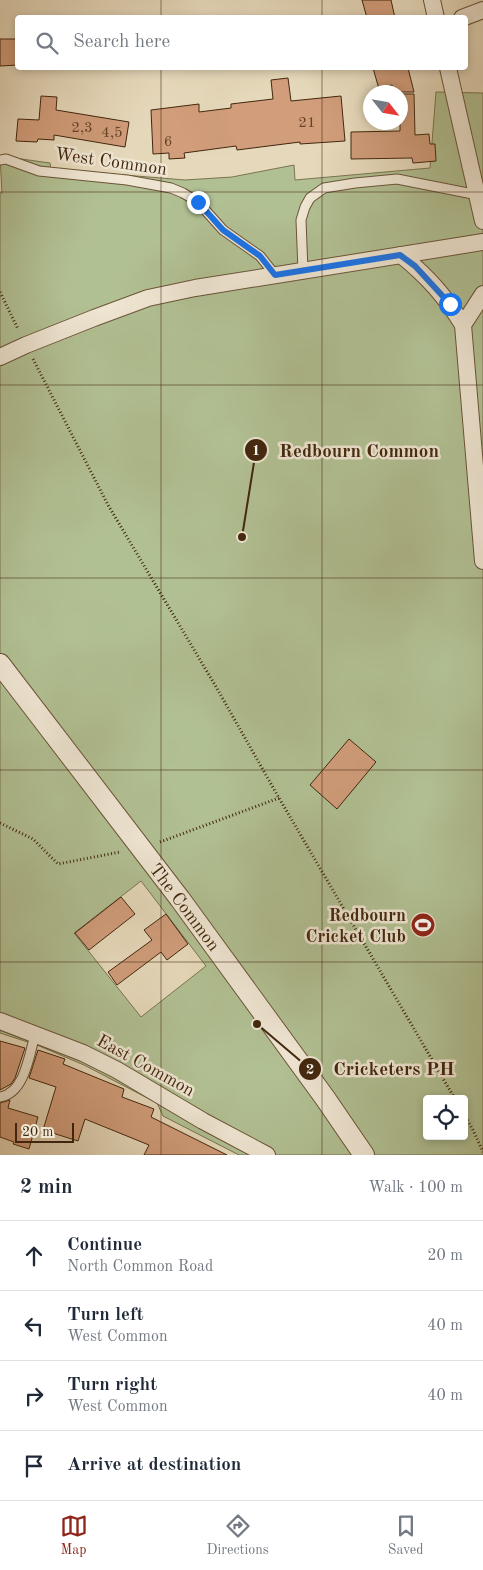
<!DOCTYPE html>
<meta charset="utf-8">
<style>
:root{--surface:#fff;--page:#f2f2f3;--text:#1f2937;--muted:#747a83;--line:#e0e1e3;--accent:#8f2418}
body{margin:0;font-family:"Old Standard TT",serif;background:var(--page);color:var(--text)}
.controls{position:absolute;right:15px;bottom:15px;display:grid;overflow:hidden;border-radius:5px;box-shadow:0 2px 8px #0003}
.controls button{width:45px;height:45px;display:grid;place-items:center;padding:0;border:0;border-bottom:1px solid var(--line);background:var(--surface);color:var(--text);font:25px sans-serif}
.compass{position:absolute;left:363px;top:85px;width:45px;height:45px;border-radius:50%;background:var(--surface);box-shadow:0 2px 8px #0003;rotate:121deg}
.scale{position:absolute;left:15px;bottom:12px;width:59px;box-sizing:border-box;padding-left:5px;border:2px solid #42270e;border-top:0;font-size:14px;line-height:18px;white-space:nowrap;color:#42270e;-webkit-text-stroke:4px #efe6d3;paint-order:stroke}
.stop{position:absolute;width:15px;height:15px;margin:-11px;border:4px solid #1a73e8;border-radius:50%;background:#fff}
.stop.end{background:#1a73e8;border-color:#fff;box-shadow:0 1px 5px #0008}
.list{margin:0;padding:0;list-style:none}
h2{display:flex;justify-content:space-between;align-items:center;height:65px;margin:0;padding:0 20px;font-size:21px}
h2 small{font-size:16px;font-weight:400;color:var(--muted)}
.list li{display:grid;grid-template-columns:32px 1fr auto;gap:15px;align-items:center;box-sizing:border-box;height:70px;padding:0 20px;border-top:1px solid var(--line)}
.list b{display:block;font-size:19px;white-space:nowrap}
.list p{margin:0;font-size:16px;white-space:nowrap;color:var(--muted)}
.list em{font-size:16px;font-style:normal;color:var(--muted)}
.icon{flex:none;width:28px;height:28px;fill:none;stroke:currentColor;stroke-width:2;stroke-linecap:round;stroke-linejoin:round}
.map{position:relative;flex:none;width:483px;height:1155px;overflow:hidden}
.search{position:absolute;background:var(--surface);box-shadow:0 2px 8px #0003;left:15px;right:15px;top:15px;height:55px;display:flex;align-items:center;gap:12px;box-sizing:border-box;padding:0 18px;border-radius:5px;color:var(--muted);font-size:19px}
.sheet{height:345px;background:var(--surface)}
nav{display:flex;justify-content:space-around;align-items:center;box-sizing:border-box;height:70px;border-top:1px solid var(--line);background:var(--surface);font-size:14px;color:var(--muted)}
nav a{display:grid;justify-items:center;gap:2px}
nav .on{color:var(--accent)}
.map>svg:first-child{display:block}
.green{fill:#b1c093;stroke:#7a7450;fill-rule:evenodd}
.building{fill:#d19d7b;stroke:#42270e}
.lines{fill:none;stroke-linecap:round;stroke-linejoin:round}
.service-casing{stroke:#6b5439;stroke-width:11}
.minor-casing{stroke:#6b5439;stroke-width:18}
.tertiary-casing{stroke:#6b5439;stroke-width:22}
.path{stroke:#42270e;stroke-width:3;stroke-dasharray:1 2.5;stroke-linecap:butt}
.service{stroke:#efe6d3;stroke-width:9}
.minor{stroke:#efe6d3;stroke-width:16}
.tertiary{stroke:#efe6d3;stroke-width:20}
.route{stroke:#1a73e8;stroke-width:6}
.grid{fill:none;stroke:#42270e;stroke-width:1;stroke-opacity:0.55}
.labels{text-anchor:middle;stroke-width:5;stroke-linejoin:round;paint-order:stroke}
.number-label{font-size:15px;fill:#664429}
.street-label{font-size:18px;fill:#42270e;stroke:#efe6d3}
.poi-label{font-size:18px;font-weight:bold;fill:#42270e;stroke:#efe6d3;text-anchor:end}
.leader{fill:none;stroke:#42270e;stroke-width:2}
.callout-dot{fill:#42270e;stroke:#efe6d3;stroke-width:2}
.mark-label{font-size:15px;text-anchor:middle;font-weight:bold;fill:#fff}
.callout-label{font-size:19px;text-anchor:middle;font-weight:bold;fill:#42270e;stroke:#efe6d3;stroke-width:5;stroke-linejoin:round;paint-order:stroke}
</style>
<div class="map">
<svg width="483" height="1155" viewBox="0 0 483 1155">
<rect width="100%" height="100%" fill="#e6d9bb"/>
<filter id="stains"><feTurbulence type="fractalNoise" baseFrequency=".004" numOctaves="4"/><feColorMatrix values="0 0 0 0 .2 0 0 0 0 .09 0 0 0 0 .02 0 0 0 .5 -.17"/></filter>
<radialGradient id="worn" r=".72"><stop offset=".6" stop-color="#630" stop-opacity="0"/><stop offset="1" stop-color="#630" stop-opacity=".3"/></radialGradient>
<path class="green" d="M 436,92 L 483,93 L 483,1155 L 239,1155 L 163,1116 L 157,1103 L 84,1065 L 37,1045 L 0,1033 L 0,193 L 2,193 L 0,156 L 50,163 L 51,169 L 185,180 L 232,177 L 294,165 L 295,180 L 430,168 ZM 141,881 L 206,966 L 141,1017 L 74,933 ZM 427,1099 L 464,1099 L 464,1136 L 427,1136 Z"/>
<g class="building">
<path d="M 362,0 L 391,0 L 395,18 L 367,18 Z"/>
<path d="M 0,39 L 17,39 L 18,65 L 0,66 Z"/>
<path d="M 373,68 L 408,68 L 414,92 L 394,92 L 392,85 L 379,89 Z"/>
<path d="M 288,78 L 291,101 L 341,96 L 345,141 L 300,144 L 300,142 L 237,150 L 236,146 L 184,153 L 185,158 L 169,159 L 169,153 L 153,154 L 151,110 L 199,104 L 199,112 L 231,108 L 231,104 L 273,99 L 271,80 Z"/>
<path d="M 400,94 L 414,94 L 415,135 L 429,134 L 430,144 L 435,144 L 436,161 L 413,163 L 412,158 L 351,159 L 351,132 L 400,131 Z"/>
<path d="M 41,96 L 57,97 L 56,110 L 129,122 L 125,147 L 54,135 L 54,140 L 38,139 L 37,142 L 16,141 L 18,119 L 39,120 Z"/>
<path d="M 349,739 L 376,762 L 337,809 L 310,785 Z"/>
<path d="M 121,897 L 135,914 L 89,950 L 75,933 Z"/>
<path d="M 166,914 L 188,944 L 167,960 L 161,952 L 117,985 L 108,972 L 152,940 L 144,930 Z"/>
<path d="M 0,1041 L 25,1048 L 15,1078 L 11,1084 L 0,1090 Z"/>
<path d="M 38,1050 L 65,1059 L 63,1064 L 124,1089 L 122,1097 L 154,1109 L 151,1117 L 227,1155 L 144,1155 L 149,1145 L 85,1119 L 78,1141 L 43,1130 L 56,1087 L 29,1078 Z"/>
<path d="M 10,1100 L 8,1108 L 38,1117 L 29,1149 L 13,1144 L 14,1142 L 0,1137 L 0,1103 Z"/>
</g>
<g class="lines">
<defs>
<g id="service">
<path d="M 0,160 L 6,159 L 39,171 L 127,180 L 171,188 L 183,193 L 198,202 L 223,230 L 260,256 L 275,275"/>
<path d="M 303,271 L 301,220 L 305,207 L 310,198 L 324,188 L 355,183 L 397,179 L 478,195"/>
<path d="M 0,1097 C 25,1093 29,1055 35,1035"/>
</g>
<g id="minor">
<path d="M 432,0 L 436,18"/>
<path d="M 462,18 L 483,10"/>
<path d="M 448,68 L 483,221"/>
<path d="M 401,255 C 427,276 445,296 463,325"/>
<path d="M 483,294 L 463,325 L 483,561"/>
<path d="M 0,357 L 26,345 L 94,318 L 148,298 L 195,288 L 483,242"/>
<path d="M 0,1021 L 83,1053 L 117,1070 L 203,1121 L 267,1155"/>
</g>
<path id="tertiary" d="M 0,664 L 180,899 L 325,1098 L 364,1155"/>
</defs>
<use href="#service" class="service-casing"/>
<use href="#minor" class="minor-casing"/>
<use href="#tertiary" class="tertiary-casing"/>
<g class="path">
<path d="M 0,292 L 18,329"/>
<path d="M 33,359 L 108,505 L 215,685 L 279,798 L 455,1099"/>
<path d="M 0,823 L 33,839 L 58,864 L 120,852"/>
<path d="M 160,842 L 279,798"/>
<path d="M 464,1114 L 473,1130 L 483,1152"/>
</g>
<use href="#service" class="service"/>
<use href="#minor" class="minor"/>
<use href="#tertiary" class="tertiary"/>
</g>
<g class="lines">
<path class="route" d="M 198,202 L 223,230 L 260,256 L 275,275 L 400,255 L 415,266 L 450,304"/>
</g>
<path class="grid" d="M 161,0 L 161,18M 322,0 L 322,18M 161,68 L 161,1155M 322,68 L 322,1155M 0,192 L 483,192M 0,385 L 483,385M 0,578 L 483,578M 0,770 L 483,770M 0,962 L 483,962"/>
<defs>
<symbol id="stadium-disc" viewBox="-11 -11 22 22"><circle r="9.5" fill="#8f2418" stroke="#efe6d3"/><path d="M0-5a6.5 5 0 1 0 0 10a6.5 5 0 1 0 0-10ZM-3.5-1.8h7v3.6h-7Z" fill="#fff"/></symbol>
</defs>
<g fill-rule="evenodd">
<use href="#stadium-disc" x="409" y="911" width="28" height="28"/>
</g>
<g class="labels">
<g class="number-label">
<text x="307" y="127">21</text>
<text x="82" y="132">2,3</text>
<text x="112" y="137">4,5</text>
<text x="168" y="146">6</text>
</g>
<g class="street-label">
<text transform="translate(111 161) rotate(8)" y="6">West Common</text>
<text transform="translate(185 907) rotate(53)" y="6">The Common</text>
<text transform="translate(146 1065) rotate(29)" y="6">East Common</text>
</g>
<g class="poi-label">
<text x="406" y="921">Redbourn<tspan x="406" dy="21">Cricket Club</tspan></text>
</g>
</g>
<path class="leader" d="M242 537L256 450M257 1024L310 1069"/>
<g class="callout-dot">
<circle cx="242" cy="537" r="5"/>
<circle cx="257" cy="1024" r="5"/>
<circle cx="256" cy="450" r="12"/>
<circle cx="310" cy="1069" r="12"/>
</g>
<g class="mark-label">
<text x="256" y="455">1</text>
<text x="310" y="1074">2</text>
</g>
<g class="callout-label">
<text x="359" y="457">Redbourn Common</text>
<text x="394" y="1075">Cricketers PH</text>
</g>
<rect width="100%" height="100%" filter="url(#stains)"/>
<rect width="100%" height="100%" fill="url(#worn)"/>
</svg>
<div class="controls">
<button><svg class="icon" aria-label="locate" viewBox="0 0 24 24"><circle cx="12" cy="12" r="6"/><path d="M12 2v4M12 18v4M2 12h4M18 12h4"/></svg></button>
</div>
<svg class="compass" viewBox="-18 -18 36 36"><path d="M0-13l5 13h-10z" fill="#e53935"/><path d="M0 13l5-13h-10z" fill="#747a83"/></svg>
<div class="scale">20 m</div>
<div class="stop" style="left:450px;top:304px"></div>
<div class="stop end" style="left:198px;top:202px"></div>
<div class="search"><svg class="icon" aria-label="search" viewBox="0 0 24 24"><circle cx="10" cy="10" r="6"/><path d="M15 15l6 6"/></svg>Search here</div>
</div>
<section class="sheet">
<h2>2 min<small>Walk · 100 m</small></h2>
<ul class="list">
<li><svg class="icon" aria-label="ahead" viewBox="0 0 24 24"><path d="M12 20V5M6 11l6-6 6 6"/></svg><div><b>Continue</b><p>North Common Road</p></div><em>20 m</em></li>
<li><svg class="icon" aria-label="left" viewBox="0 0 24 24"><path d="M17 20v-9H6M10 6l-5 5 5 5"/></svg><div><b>Turn left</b><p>West Common</p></div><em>40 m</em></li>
<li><svg class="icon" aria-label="right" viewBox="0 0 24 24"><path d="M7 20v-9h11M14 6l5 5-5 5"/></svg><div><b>Turn right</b><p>West Common</p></div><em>40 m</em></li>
<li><svg class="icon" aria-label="arrive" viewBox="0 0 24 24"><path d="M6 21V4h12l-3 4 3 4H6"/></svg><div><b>Arrive at destination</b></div></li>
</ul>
</section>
<nav>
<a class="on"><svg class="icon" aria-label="map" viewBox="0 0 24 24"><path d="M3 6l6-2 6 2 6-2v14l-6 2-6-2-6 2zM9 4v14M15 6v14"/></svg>Map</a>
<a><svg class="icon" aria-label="directions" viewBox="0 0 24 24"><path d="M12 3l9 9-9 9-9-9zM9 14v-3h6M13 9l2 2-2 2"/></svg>Directions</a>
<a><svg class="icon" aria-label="saved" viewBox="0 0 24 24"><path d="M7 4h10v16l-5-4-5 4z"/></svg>Saved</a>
</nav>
